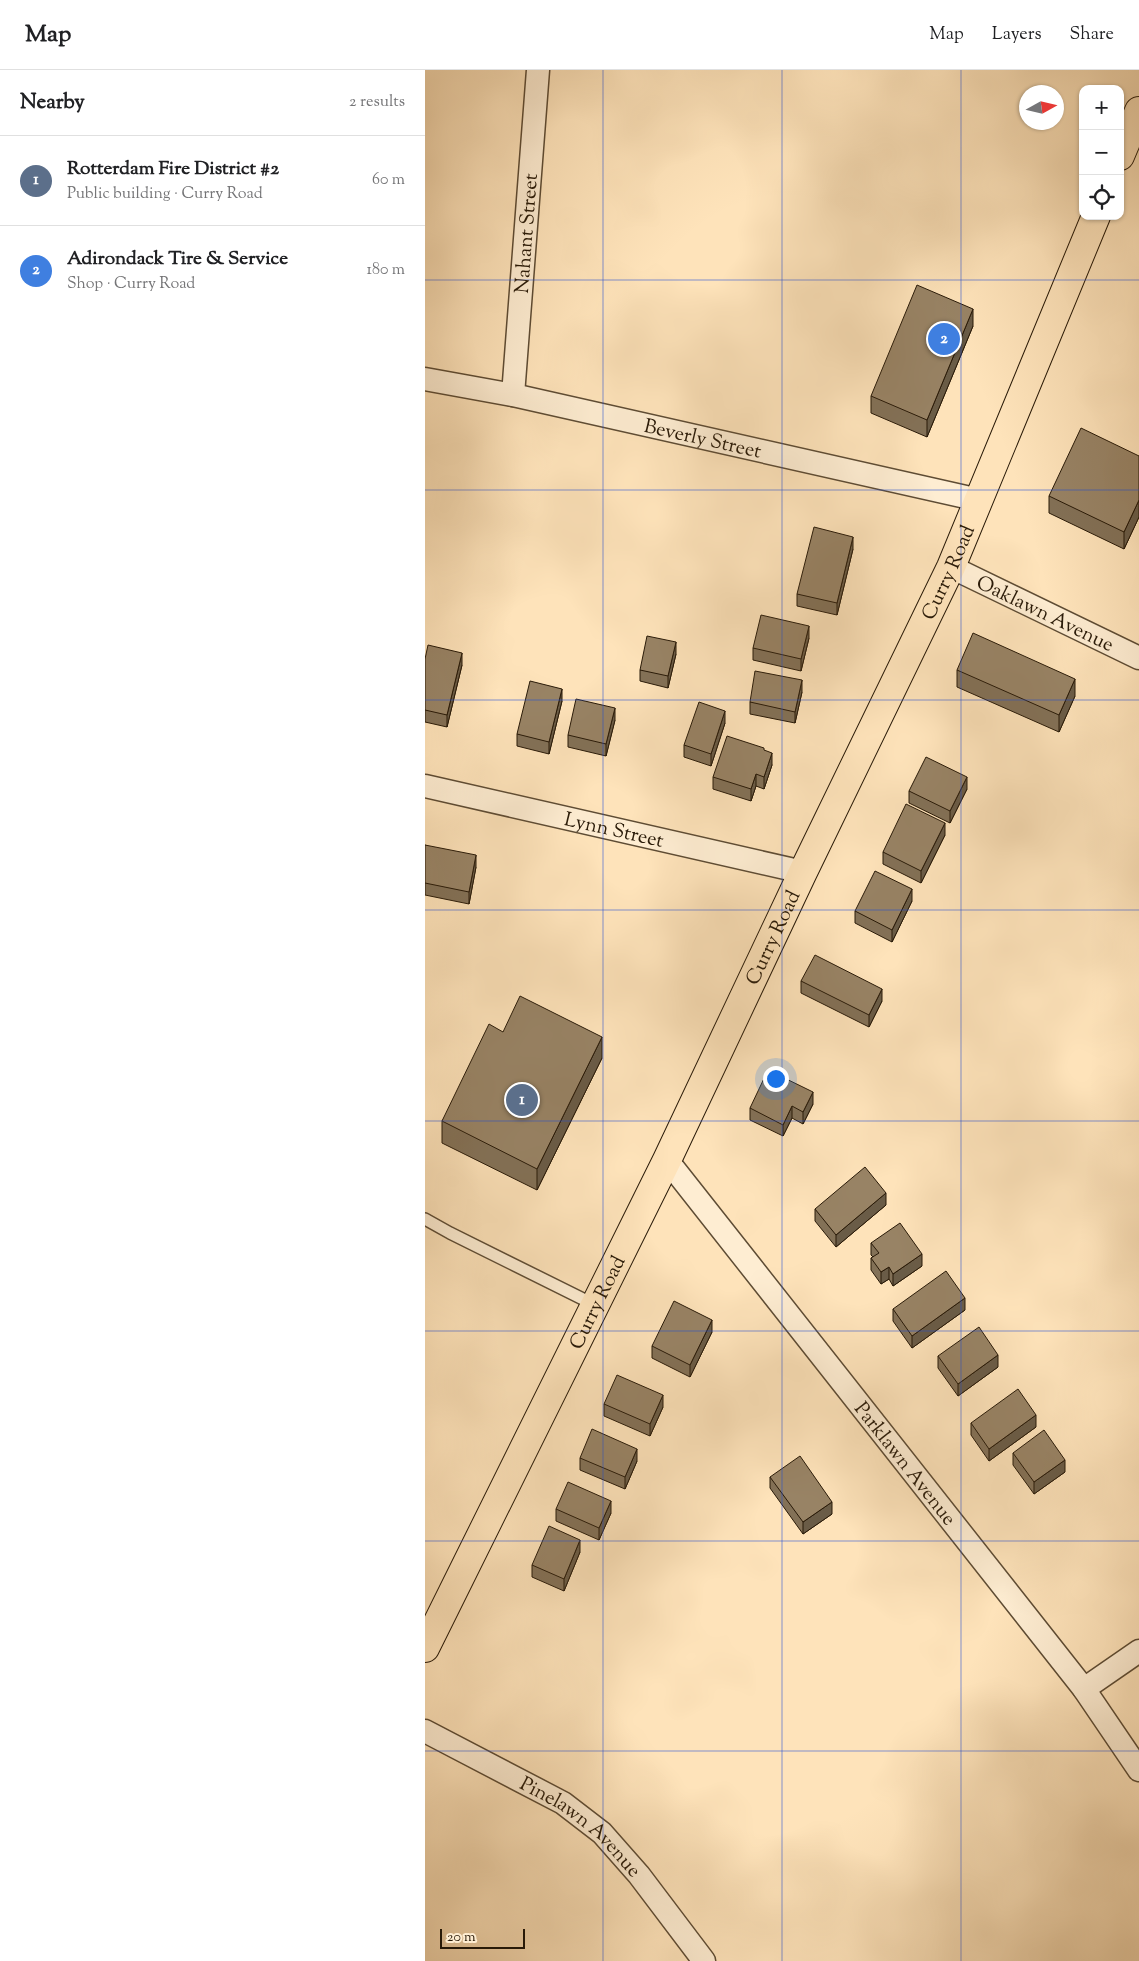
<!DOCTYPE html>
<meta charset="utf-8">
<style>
:root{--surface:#fff;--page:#f6f6f6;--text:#202124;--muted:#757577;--line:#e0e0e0;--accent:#2563eb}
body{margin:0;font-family:"Sorts Mill Goudy",serif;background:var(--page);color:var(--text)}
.controls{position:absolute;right:15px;top:15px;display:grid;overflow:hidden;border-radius:10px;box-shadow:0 1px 4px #0004}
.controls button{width:45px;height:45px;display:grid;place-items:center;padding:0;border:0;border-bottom:1px solid var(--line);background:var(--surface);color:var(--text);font:25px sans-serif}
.compass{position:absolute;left:594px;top:15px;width:45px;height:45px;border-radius:50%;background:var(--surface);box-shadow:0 1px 4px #0004;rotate:82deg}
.scale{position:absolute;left:15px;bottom:12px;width:85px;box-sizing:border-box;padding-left:5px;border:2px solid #291a08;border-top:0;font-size:14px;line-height:18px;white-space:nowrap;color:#291a08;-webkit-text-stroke:4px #feedd2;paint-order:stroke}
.you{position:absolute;left:350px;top:1008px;width:18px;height:18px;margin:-12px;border:4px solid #fff;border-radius:50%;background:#1a73e8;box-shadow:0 0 0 8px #1a73e833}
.badge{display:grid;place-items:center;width:32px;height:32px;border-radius:50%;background:var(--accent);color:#fff;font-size:16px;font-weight:700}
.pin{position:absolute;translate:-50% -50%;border:2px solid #fff;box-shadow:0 1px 5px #0006}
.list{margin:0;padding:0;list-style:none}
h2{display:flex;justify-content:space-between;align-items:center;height:65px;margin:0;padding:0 20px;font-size:21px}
h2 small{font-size:16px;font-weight:400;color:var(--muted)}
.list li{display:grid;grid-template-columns:32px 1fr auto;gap:15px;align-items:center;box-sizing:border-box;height:90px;padding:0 20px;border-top:1px solid var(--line)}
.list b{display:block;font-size:19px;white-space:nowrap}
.list p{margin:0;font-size:16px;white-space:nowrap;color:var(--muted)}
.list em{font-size:16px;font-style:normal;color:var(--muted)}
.icon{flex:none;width:28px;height:28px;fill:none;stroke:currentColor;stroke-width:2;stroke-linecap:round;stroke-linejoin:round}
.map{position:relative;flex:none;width:714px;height:1891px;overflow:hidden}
header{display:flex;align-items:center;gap:30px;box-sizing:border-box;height:70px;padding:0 25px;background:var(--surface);border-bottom:1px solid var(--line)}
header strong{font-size:24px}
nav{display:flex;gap:28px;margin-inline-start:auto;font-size:18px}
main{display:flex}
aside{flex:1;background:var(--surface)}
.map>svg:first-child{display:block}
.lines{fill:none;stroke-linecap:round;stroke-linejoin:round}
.lane-casing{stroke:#5e4c34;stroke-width:14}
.street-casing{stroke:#5e4c34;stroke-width:25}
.primary-casing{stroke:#291a08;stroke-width:30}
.lane{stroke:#feedd2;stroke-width:11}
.street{stroke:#feedd2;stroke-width:22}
.primary{stroke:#fee3ba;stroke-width:28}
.wall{fill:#837157;stroke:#291a08}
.shaded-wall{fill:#6a5c47;stroke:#291a08}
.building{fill:#988365;stroke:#291a08}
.grid{fill:none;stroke:#1d4ed8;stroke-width:1;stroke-opacity:0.55}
.labels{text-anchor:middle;stroke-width:5;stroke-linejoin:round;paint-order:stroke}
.street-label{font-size:20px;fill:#291a08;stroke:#feedd2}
</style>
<header>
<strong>Map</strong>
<nav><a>Map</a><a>Layers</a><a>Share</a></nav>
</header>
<main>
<aside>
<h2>Nearby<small>2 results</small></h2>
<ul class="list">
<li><span class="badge" style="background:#5c6f8a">1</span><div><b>Rotterdam Fire District #2</b><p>Public building · Curry Road</p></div><em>60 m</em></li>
<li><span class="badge" style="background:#3f7fe0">2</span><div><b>Adirondack Tire &amp; Service</b><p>Shop · Curry Road</p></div><em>180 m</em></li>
</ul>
</aside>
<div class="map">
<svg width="714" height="1891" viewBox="0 0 714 1891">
<rect width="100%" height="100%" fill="#fee3ba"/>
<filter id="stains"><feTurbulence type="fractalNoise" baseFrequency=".004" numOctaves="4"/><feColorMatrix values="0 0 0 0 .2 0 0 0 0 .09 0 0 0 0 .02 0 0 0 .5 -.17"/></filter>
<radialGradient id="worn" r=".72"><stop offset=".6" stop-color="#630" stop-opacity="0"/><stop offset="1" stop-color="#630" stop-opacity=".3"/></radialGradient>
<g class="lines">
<defs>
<path id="lane" d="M 0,1149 L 25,1163 L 170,1235"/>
<g id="street">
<path id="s1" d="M 0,309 L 88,325 L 554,430"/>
<path id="s2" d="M 88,325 L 113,0"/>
<path id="s3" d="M 526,497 L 714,588"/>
<path id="s4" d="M 0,716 L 378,802"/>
<path id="s5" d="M 242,1090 L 659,1619 L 714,1700"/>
<path d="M 659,1619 L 714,1581"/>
<path id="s6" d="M 0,1661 L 138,1733 L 177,1763 L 214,1805 L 279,1891"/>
</g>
<g id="primary">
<path d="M 695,86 L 714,41"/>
<path id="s7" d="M 0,1578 L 242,1090 L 378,802 L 526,497 L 671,146"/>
</g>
</defs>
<use href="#lane" class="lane-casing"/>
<use href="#street" class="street-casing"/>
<use href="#primary" class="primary-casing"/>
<use href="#lane" class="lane"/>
<use href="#street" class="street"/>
<use href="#primary" class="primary"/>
</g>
<g class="wall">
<path d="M 548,256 L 502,367 L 446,343 L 446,326 Z"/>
<path d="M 714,386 L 714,447 L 699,479 L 624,443 L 624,426 Z"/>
<path d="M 428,479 L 412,545 L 372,536 L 372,524 Z"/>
<path d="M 384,568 L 376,601 L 328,590 L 328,578 Z"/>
<path d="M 251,584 L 243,618 L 215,611 L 215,600 Z"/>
<path d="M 0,589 L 37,595 L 22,657 L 0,652 Z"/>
<path d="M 532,600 L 650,626 L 634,662 L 532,617 Z"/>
<path d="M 377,622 L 370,653 L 325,644 L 325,632 Z"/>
<path d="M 137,631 L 124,684 L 92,676 L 92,664 Z"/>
<path d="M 190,650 L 181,686 L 143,677 L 143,665 Z"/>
<path d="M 300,653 L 286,696 L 259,687 L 259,675 Z"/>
<path d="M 339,680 L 347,695 L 339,719 L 331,716 L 326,731 L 288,719 L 288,707 Z"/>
<path d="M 542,719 L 525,753 L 484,733 L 484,721 Z"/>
<path d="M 520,765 L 496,813 L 458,794 L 458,782 Z"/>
<path d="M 0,775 L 51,797 L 44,834 L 0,825 Z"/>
<path d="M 487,831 L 467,872 L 430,853 L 430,841 Z"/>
<path d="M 376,911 L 457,931 L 444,957 L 376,923 Z"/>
<path d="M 78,962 L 177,988 L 112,1120 L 17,1073 L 17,1051 Z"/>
<path d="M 388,1034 L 378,1054 L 367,1048 L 358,1066 L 325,1050 L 325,1038 Z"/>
<path d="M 461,1135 L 411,1177 L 390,1151 L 390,1139 Z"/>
<path d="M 446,1173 L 497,1196 L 468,1216 L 464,1209 L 456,1214 L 446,1200 L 446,1188 L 448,1187 L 446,1185 Z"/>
<path d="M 468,1239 L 540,1240 L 487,1278 L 468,1251 Z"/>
<path d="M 287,1262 L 265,1307 L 227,1288 L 227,1276 Z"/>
<path d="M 513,1286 L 573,1297 L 533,1326 L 513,1298 Z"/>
<path d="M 179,1334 L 238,1337 L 225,1366 L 179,1346 Z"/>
<path d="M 546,1353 L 611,1357 L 564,1391 L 546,1365 Z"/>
<path d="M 588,1383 L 640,1402 L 609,1424 L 588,1395 Z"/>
<path d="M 155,1388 L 212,1391 L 200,1419 L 155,1400 Z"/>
<path d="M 345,1407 L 407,1444 L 378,1464 L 345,1418 Z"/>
<path d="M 131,1439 L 186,1443 L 174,1470 L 131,1451 Z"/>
<path d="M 155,1482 L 139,1521 L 107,1507 L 107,1495 Z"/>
</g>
<g class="shaded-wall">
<path d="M 548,239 L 548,256 L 502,367 L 502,350 Z"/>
<path d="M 714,430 L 714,447 L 699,479 L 699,462 Z"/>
<path d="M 428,467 L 428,479 L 412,545 L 412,533 Z"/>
<path d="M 384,556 L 384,568 L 376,601 L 376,589 Z"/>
<path d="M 251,572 L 251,584 L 243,618 L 243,606 Z"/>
<path d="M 37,583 L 37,595 L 22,657 L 22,645 Z"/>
<path d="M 650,609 L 650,626 L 634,662 L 634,645 Z"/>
<path d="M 377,610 L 377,622 L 370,653 L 370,642 Z"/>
<path d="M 137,619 L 137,631 L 124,684 L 124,672 Z"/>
<path d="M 190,638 L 190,650 L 181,686 L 181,674 Z"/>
<path d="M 300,641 L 300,653 L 286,696 L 286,684 Z"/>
<path d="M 347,683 L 347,695 L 339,719 L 339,707 Z"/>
<path d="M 331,704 L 331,716 L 326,731 L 326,719 Z"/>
<path d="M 542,707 L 542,719 L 525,753 L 525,741 Z"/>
<path d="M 520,753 L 520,765 L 496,813 L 496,801 Z"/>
<path d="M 51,785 L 51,797 L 44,834 L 44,822 Z"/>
<path d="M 487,819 L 487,831 L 467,872 L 467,860 Z"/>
<path d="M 457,919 L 457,931 L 444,957 L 444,945 Z"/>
<path d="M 177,967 L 177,988 L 112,1120 L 112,1099 Z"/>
<path d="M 388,1022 L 388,1034 L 378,1054 L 378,1042 Z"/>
<path d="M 367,1036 L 367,1048 L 358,1066 L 358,1055 Z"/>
<path d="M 461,1123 L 461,1135 L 411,1177 L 411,1165 Z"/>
<path d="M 497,1184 L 497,1196 L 468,1216 L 468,1204 Z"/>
<path d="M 464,1197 L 464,1209 L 456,1214 L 456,1202 Z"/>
<path d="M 540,1228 L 540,1240 L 487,1278 L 487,1266 Z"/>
<path d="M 287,1250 L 287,1262 L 265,1307 L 265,1295 Z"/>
<path d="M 573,1285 L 573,1297 L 533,1326 L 533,1314 Z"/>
<path d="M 238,1325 L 238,1337 L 225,1366 L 225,1354 Z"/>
<path d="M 611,1345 L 611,1357 L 564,1391 L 564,1379 Z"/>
<path d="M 212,1379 L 212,1391 L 200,1419 L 200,1407 Z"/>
<path d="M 640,1390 L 640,1402 L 609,1424 L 609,1412 Z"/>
<path d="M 186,1431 L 186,1443 L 174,1470 L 174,1458 Z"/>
<path d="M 407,1432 L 407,1444 L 378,1464 L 378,1452 Z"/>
<path d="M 155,1470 L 155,1482 L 139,1521 L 139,1509 Z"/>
</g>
<g class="building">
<path d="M 492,215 L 548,239 L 502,350 L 446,326 Z"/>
<path d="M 656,358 L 714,386 L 714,430 L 699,462 L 624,426 Z"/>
<path d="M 389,457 L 428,467 L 412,533 L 372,524 Z"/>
<path d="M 336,545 L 384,556 L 376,589 L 328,578 Z"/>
<path d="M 548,563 L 650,609 L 634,645 L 532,600 Z"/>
<path d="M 222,566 L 251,572 L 243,606 L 215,600 Z"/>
<path d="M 3,575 L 37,583 L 22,645 L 0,640 L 0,589 Z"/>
<path d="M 330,601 L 377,610 L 370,642 L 325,632 Z"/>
<path d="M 105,611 L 137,619 L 124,672 L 92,664 Z"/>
<path d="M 151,629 L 190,638 L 181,674 L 143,665 Z"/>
<path d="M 274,632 L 300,641 L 286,684 L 259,675 Z"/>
<path d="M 302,666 L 339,678 L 339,680 L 347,683 L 339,707 L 331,704 L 326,719 L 288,707 Z"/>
<path d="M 501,687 L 542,707 L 525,741 L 484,721 Z"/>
<path d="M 481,734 L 520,753 L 496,801 L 458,782 Z"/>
<path d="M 0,775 L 51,785 L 44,822 L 0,813 Z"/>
<path d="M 450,801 L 487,819 L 467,860 L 430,841 Z"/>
<path d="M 390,885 L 457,919 L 444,945 L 376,911 Z"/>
<path d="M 95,926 L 177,967 L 112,1099 L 17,1051 L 64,954 L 78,962 Z"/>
<path d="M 343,1000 L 388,1022 L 378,1042 L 367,1036 L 358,1055 L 325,1038 Z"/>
<path d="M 440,1097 L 461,1123 L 411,1165 L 390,1139 Z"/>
<path d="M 475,1153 L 497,1184 L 468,1204 L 464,1197 L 456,1202 L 446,1188 L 454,1183 L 446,1173 Z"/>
<path d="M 521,1201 L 540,1228 L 487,1266 L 468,1239 Z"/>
<path d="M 249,1231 L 287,1250 L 265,1295 L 227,1276 Z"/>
<path d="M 554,1257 L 573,1285 L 533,1314 L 513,1286 Z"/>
<path d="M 192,1305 L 238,1325 L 225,1354 L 179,1334 Z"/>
<path d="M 593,1319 L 611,1345 L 564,1379 L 546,1353 Z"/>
<path d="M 167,1359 L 212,1379 L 200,1407 L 155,1388 Z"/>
<path d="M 619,1360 L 640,1390 L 609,1412 L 588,1383 Z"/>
<path d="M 375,1386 L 407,1432 L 378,1452 L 345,1407 Z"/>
<path d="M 143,1412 L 186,1431 L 174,1458 L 131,1439 Z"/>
<path d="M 124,1456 L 155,1470 L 139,1509 L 107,1495 Z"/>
</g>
<path class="grid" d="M 178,0 L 178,1891M 357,0 L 357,1891M 536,0 L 536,1891M 0,210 L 714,210M 0,420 L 714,420M 0,630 L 714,630M 0,840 L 714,840M 0,1051 L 714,1051M 0,1261 L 714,1261M 0,1471 L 714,1471M 0,1681 L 714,1681"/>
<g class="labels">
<g class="street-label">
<text dy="7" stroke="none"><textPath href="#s2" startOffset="162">Nahant Street</textPath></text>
<text dy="7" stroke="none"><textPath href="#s1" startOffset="284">Beverly Street</textPath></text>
<text dy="7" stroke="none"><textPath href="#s7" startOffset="1196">Curry Road</textPath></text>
<text dy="7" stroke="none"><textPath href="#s3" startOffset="105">Oaklawn Avenue</textPath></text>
<text dy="7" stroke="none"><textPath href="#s4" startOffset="194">Lynn Street</textPath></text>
<text dy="7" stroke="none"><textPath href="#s7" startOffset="791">Curry Road</textPath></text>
<text dy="7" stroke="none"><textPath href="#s7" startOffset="386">Curry Road</textPath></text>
<text dy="7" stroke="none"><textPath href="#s5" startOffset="386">Parklawn Avenue</textPath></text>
<text dy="7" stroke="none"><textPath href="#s6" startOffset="184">Pinelawn Avenue</textPath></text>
</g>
</g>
<rect width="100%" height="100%" filter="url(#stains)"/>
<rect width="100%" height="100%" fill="url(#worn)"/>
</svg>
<div class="controls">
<button>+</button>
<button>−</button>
<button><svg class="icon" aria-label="locate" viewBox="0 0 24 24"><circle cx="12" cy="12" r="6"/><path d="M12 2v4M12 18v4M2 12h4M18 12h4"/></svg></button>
</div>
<svg class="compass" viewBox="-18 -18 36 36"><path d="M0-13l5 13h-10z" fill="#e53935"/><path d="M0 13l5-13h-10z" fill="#757577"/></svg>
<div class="scale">20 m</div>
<div class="you"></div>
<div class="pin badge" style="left:97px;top:1030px;background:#5c6f8a">1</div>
<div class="pin badge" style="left:519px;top:269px;background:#3f7fe0">2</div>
</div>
</main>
